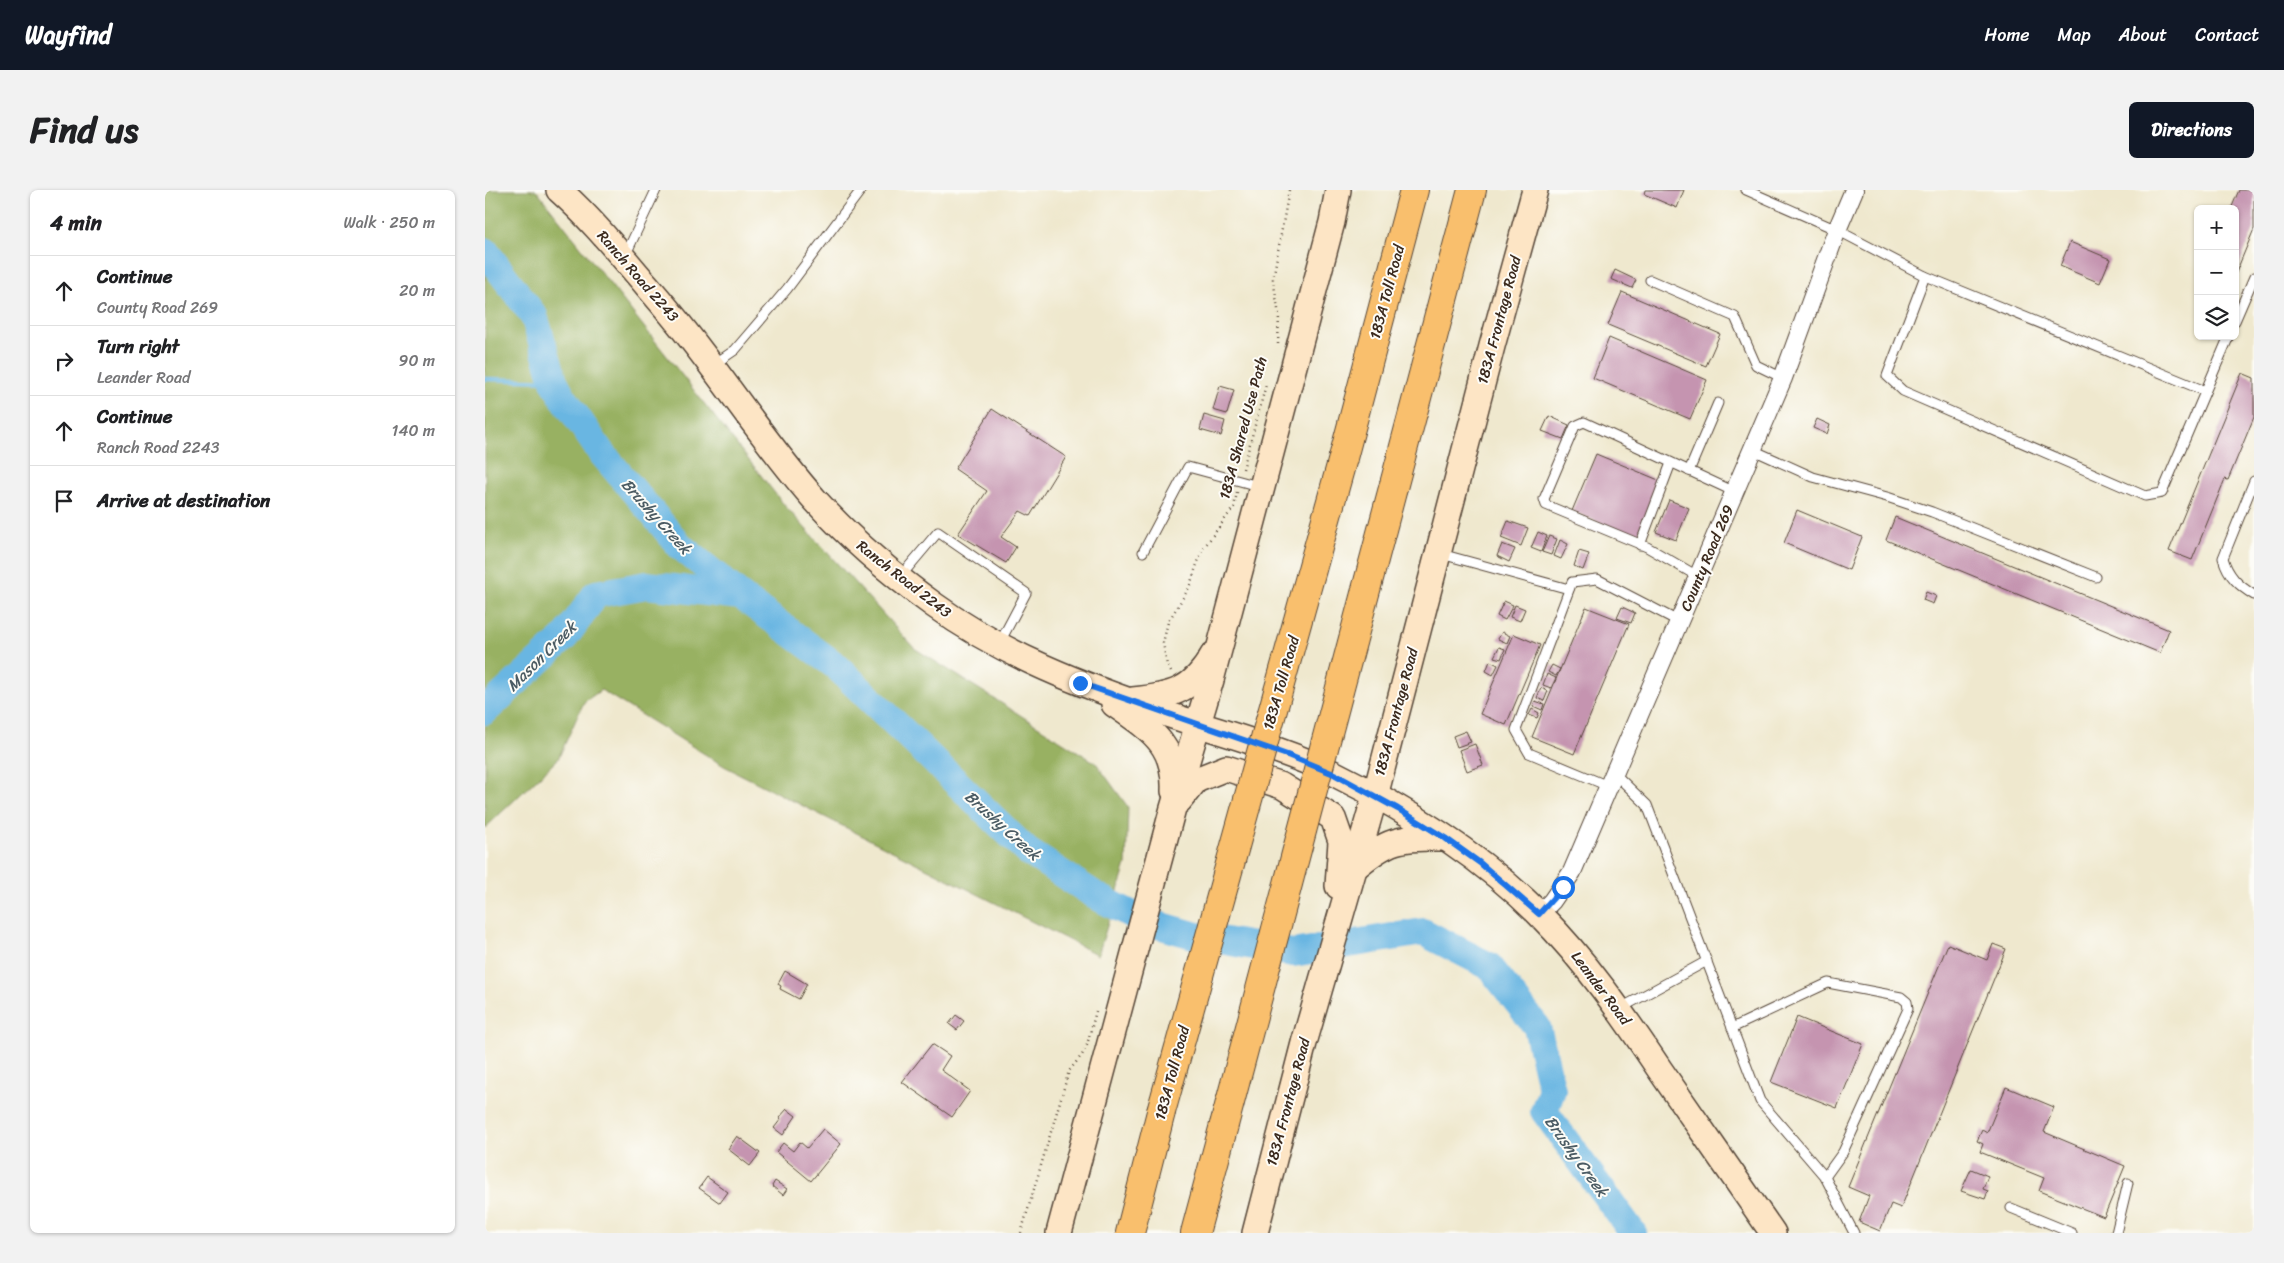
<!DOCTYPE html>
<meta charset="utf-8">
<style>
:root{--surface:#fff;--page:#f2f2f2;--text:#202124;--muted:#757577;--line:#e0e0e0;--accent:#111827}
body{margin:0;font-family:Sriracha,sans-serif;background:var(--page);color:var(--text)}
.controls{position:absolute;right:15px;top:15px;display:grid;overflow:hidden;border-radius:8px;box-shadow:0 1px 4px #0004}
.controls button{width:45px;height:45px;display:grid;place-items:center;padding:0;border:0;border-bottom:1px solid var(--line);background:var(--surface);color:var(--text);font:25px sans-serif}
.stop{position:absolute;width:15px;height:15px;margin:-11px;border:4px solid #1a73e8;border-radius:50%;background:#fff}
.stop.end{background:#1a73e8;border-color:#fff;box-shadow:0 1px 5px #0008}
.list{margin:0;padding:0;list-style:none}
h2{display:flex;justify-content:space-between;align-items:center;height:65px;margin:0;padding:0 20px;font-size:21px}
h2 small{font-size:16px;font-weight:400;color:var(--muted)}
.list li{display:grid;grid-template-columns:32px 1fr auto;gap:15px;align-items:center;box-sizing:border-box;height:70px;padding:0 20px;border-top:1px solid var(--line)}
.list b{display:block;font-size:19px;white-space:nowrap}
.list p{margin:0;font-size:16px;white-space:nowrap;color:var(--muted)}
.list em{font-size:16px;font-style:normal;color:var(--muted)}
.icon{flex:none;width:28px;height:28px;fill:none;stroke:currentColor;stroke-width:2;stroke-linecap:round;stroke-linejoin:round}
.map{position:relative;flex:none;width:1769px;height:1043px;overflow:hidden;border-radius:8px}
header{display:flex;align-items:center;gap:30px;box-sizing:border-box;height:70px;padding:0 25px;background:var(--accent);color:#fff}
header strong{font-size:24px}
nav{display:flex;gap:28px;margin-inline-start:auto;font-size:18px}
.intro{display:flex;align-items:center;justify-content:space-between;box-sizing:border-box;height:120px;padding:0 30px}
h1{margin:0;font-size:35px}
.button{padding:12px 22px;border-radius:8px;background:var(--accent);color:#fff;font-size:18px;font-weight:700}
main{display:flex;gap:30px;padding:0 30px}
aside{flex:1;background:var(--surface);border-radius:8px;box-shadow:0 1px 4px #0004}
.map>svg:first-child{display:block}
.forest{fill:#98b162;stroke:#6a6e40}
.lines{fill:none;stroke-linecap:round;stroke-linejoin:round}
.stream{stroke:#69b6e2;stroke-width:4.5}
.river{stroke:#69b6e2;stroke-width:28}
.building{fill:#c594b0}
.lane-casing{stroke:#564638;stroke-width:11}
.street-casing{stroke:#564638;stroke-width:20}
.secondary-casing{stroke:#564638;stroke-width:28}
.highway-casing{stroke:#564638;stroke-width:30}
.path{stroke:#564638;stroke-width:2.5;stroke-dasharray:1 4;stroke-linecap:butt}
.lane{stroke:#fff;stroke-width:9}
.street{stroke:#fff;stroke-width:18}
.secondary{stroke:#fde5c5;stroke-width:25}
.highway{stroke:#f9bf6d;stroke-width:28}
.highway-bridge-casing{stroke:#564638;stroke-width:30;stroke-linecap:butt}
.highway-bridge{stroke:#f9bf6d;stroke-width:28}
.route{stroke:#1a73e8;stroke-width:6}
.labels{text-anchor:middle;stroke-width:4;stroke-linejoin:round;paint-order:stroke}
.street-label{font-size:15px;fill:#3b2a1e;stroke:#fdfcf7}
.water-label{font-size:16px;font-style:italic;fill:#4b5b63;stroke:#fdfcf7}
</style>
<header>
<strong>Wayfind</strong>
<nav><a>Home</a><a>Map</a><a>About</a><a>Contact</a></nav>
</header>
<div class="intro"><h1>Find us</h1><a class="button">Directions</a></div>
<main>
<aside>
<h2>4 min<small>Walk · 250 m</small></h2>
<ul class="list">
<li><svg class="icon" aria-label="ahead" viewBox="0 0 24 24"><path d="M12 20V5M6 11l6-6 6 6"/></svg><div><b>Continue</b><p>County Road 269</p></div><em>20 m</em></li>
<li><svg class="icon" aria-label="right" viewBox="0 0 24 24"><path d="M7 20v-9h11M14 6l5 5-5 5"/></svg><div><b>Turn right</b><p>Leander Road</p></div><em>90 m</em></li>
<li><svg class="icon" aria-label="ahead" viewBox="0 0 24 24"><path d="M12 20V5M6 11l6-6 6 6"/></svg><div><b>Continue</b><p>Ranch Road 2243</p></div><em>140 m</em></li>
<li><svg class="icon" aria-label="arrive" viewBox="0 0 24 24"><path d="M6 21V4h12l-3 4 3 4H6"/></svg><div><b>Arrive at destination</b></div></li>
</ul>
</aside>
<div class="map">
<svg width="1769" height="1043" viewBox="0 0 1769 1043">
<rect width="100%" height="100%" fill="#fdfcf7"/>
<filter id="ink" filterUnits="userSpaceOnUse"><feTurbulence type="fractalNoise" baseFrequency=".02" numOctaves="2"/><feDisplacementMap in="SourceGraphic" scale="10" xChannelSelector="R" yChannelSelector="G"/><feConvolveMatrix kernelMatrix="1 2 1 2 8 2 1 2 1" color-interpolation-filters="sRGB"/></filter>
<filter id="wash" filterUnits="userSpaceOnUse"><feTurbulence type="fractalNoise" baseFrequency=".0096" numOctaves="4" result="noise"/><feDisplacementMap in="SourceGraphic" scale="20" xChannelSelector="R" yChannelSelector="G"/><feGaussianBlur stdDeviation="1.12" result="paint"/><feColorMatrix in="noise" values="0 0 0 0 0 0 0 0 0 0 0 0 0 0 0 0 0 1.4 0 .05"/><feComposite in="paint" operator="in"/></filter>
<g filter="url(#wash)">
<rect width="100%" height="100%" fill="#efe8ce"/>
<path class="forest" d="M 0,0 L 51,0 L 300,316 L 429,458 L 611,573 L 643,617 L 641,675 L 613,765 L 239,576 L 116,500 L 99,512 L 73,569 L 0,638 Z"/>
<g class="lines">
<path class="stream" d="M 0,189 L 69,191"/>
<g class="river">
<path d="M 0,61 L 49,126 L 69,191 L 76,204 L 115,261 L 195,356 L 256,406 L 351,476 L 542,661 L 613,707 L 659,731 L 712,746 L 808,763 L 938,742 L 1004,776 L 1052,837 L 1067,900 L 1059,921 L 1148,1043"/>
<path d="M 0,521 L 80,447 L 111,404 L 162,395 L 256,406"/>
</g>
</g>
<g id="blocks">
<g class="building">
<path d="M 1160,0 L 1199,0 L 1192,18 L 1159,4 Z"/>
<path d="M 1754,0 L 1769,0 L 1769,39 L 1750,85 L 1750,19 L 1746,19 Z"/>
<path d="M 1585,52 L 1625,69 L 1615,93 L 1575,76 Z"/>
<path d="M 1130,80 L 1151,90 L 1147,98 L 1126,89 Z"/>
<path d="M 1137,102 L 1235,144 L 1221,176 L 1123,135 Z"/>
<path d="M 1124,148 L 1222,190 L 1205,229 L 1108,188 Z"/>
<path d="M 1757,183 L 1769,188 L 1769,227 L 1743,290 L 1740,289 L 1707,370 L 1684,361 Z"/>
<path d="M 735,196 L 749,200 L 742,224 L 728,220 Z"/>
<path d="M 507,219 L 581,267 L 545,326 L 535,321 L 516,347 L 531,357 L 521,373 L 473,344 L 502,301 L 470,279 Z"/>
<path d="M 719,225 L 740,231 L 736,246 L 715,240 Z"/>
<path d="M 1064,226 L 1084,235 L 1078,249 L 1057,241 Z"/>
<path d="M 1332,229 L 1345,235 L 1342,244 L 1328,238 Z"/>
<path d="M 1111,264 L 1176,291 L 1152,349 L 1087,321 Z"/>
<path d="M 1184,310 L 1204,318 L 1191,350 L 1171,342 Z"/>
<path d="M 1312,320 L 1377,347 L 1364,380 L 1299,353 Z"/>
<path d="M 1410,327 L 1684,440 L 1675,463 L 1401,350 Z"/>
<path d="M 1023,331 L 1043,338 L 1036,356 L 1016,348 Z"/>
<path d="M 1053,342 L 1062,346 L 1056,362 L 1046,358 Z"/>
<path d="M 1064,346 L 1072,349 L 1066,365 L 1057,362 Z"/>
<path d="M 1075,350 L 1083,354 L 1076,369 L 1069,366 Z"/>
<path d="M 1017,354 L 1030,359 L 1024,372 L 1012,366 Z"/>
<path d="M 1094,361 L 1104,364 L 1098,380 L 1089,376 Z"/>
<path d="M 1441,402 L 1451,406 L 1448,414 L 1438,410 Z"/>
<path d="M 1019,411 L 1028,415 L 1020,430 L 1012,426 Z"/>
<path d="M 1030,415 L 1040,419 L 1035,431 L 1025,427 Z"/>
<path d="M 1101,417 L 1144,434 L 1089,564 L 1047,547 Z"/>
<path d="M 1137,417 L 1150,423 L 1146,433 L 1132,428 Z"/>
<path d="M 1017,442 L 1025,446 L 1022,453 L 1013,449 Z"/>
<path d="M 1029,444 L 1055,455 L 1021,535 L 995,524 Z"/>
<path d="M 1014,457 L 1020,459 L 1016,469 L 1009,467 Z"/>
<path d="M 1005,471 L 1013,475 L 1008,485 L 1001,481 Z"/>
<path d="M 1067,475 L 1075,479 L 1071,486 L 1063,482 Z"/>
<path d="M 1062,484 L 1071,488 L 1066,498 L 1058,495 Z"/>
<path d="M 1056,498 L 1063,501 L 1059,511 L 1052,508 Z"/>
<path d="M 1050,511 L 1059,514 L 1057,520 L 1048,516 Z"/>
<path d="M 1047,519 L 1054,523 L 1052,528 L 1044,525 Z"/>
<path d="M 981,541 L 986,552 L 972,557 L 968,546 Z"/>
<path d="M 990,554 L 998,575 L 982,581 L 974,560 Z"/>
<path d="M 1463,754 L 1502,770 L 1508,754 L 1521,759 L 1416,1018 L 1406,1014 L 1395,1041 L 1374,1032 L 1384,1006 L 1363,997 Z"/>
<path d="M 300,781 L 322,794 L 314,809 L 295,799 L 296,796 L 293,794 Z"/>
<path d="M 471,825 L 479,831 L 472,840 L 464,834 Z"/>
<path d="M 1312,827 L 1378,854 L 1352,918 L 1286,892 Z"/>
<path d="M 447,854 L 465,866 L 456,880 L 485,901 L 467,927 L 417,892 Z"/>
<path d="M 1521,897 L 1569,917 L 1559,942 L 1640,976 L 1619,1027 L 1554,1001 L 1559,988 L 1495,962 L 1498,954 L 1492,951 L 1497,940 L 1502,943 Z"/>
<path d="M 302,919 L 311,926 L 298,945 L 289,938 L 296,929 L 294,928 Z"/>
<path d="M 338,939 L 356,954 L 326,991 L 291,962 L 298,953 L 308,961 L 315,952 L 322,958 Z"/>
<path d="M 252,946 L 275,963 L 265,976 L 243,959 Z"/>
<path d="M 1486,979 L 1503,986 L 1498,999 L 1503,1001 L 1500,1009 L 1476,1001 Z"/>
<path d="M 222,987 L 243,1002 L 235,1013 L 214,998 Z"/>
<path d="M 290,991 L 302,999 L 298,1005 L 287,996 Z"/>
</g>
</g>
</g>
<g filter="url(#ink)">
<use href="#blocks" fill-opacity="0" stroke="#564638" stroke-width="1"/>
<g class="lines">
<defs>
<g id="lane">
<path d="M 1261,0 L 1352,40 L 1440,86 L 1402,186 L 1418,201 L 1660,306 L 1677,303 L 1744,146"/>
<path d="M 140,66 L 171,0"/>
<path d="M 1440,86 L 1720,201"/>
<path d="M 1165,90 L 1250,127 L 1271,175 L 1298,188"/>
<path d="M 1750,131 L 1769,87"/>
<path d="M 228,175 L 250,160 L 302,99 L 376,0"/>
<path d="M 1268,260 L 1328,287 L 1402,307 L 1447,322 L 1611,387"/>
<path d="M 1204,281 L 1233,213"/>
<path d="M 1769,291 L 1738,368 C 1743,386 1754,396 1769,405"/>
<path d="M 1155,355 L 1186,273"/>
<path d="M 658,362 L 703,277 L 777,297"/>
<path d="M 956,364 L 1084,399"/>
<path d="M 415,387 L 453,342 L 541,403 L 514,454"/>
<path d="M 1214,387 L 1162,357 L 1061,315 L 1059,309 L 1090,236 L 1099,232 L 1250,302"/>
<path d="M 1129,583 L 1162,615 L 1275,911 L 1340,987 L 1369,1043"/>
<path d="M 1123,596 L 1044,563 L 1031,540 L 1087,392 L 1112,389 L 1195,432"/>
<path d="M 1134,819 L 1222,771"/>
<path d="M 1247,838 L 1343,793 L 1416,807 L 1422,812 L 1423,819 L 1358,962 L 1340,987"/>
<path d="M 1526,1018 L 1587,1043"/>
<path d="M 1631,1043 L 1643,993"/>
</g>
<path id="street" d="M 1054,724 L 1067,711 L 1087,682 L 1298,188 L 1352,40 L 1369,0"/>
<g id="secondary">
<path d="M 74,0 C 101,24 124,51 147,78 C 163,97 180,116 195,135 C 242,193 282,256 331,311 C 366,350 406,384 449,415 C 518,465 599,496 679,523 C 736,543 796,558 850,584 C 923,620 996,666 1054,724 C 1101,771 1138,825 1175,880 C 1213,934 1250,989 1288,1043"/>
<path d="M 648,510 C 687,506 708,501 728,465"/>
<path d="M 629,514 C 664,539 691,553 689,601"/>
<path d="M 694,611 L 711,590 L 741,578 L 797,596 L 848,628 L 856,651 L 853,696"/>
<path d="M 868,679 C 903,649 914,647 960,648"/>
<path d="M 574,1043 L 688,618 L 726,490 L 847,32 L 853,0"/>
<path d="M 770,1043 L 819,853 L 890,606 L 1007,156 L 1050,0"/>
</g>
<g id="highway">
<path d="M 858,268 L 929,0"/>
<path d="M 908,298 L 987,0"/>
<path d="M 645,1043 L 676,922"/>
<path d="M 710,1043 L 739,935"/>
</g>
</defs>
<use href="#lane" class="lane-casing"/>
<use href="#street" class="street-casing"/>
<use href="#secondary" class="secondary-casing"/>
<use href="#highway" class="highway-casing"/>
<g class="path">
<path d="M 793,154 L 794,125 L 788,89 L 804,0"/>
<path d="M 758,279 L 781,195"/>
<path d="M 686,482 L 682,475 L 678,453 L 683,432 L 704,398 L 717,360 L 749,317 L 752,302"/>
<path d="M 536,1043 L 584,881 L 597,865 L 602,855 L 611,821"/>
</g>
<use href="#lane" class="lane"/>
<use href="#street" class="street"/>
<use href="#secondary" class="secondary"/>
<use href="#highway" class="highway"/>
<defs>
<g id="highway-bridge">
<path d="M 676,922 L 858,268"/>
<path d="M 739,935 L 908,298"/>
</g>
</defs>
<use href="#highway-bridge" class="highway-bridge-casing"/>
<use href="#highway-bridge" class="highway-bridge"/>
</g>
</g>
<g class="lines" filter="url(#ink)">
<path class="route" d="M 595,493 L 805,566 L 849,584 L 913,619 L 960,648 L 995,673 L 1054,724 L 1078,697"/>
</g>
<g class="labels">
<g class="street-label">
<text transform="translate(153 86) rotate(49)" y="5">Ranch Road 2243</text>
<text transform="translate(902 102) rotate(-75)" y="5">183A Toll Road</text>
<text transform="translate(1014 130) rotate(-75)" y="5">183A Frontage Road</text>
<text transform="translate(758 238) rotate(-75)" y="5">183A Shared Use Path</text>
<text transform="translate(1222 368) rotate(-67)" y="5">County Road 269</text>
<text transform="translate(419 389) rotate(38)" y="5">Ranch Road 2243</text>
<text transform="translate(796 493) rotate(-74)" y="5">183A Toll Road</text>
<text transform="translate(911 522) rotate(-75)" y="5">183A Frontage Road</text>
<text transform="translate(1116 798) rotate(53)" y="5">Leander Road</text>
<text transform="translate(687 883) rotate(-75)" y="5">183A Toll Road</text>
<text transform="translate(803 912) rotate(-75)" y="5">183A Frontage Road</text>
</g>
<g class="water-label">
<text transform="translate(172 326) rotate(48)" y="6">Brushy Creek</text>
<text transform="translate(56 466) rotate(-45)" y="6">Mason Creek</text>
<text transform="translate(518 635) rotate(42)" y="6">Brushy Creek</text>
<text transform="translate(1092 966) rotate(54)" y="6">Brushy Creek</text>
</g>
</g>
</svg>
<div class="controls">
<button>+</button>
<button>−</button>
<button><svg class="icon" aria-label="layers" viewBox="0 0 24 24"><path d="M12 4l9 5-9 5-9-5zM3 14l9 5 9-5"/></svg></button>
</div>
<div class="stop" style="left:1078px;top:697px"></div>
<div class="stop end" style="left:595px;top:493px"></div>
</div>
</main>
